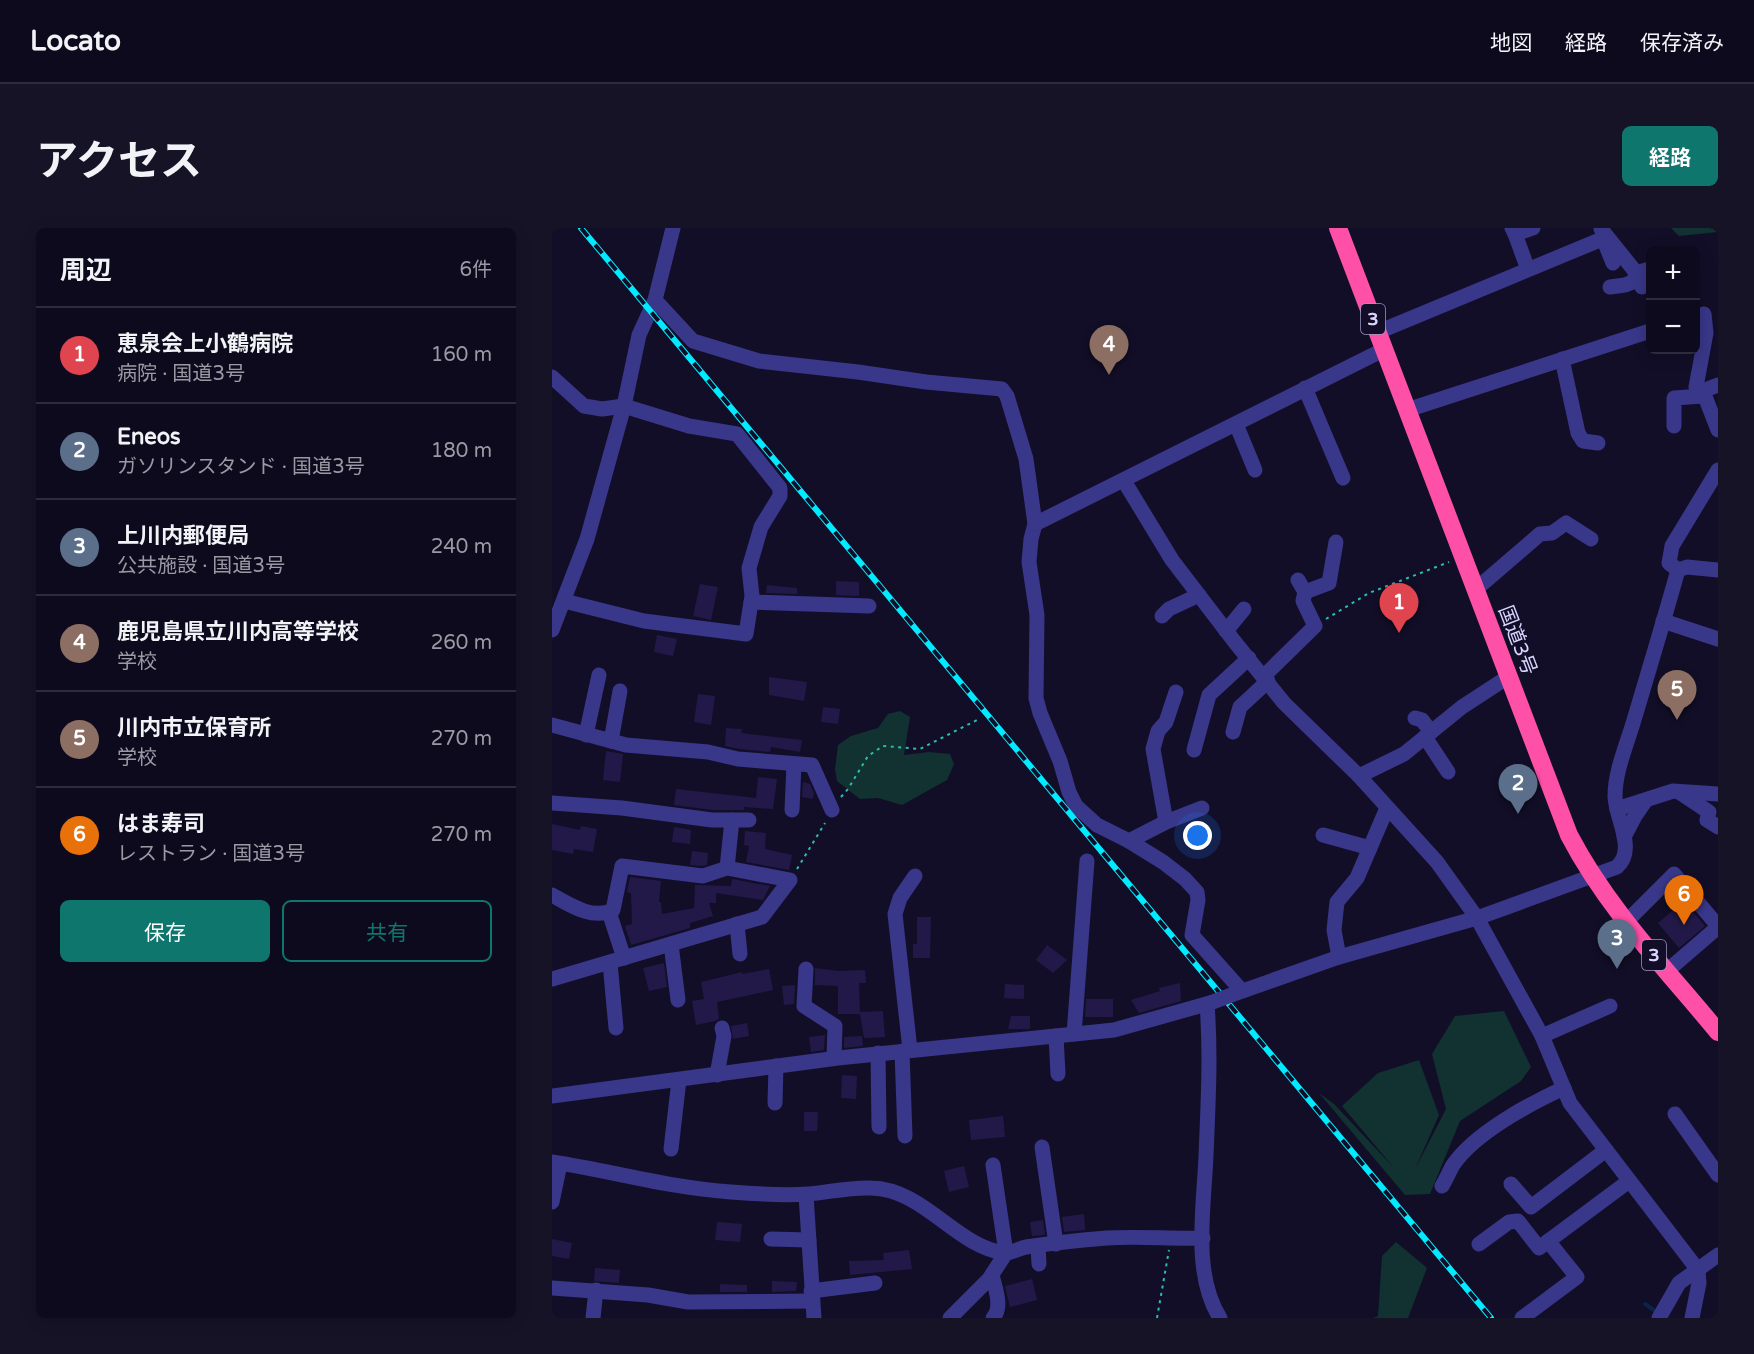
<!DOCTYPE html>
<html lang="ja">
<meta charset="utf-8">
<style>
:root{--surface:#0e0a1e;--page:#171327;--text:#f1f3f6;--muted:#9b9aa4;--line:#2e2b3c;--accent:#0f766e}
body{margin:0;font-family:"Varela Round","Noto Sans JP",sans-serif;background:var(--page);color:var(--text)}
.controls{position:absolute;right:18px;top:18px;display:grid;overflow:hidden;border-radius:9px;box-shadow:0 3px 15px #0003}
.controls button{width:54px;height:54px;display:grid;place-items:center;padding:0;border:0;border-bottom:2px solid var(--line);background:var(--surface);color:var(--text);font:30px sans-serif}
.you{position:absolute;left:646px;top:608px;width:21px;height:21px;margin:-15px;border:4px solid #fff;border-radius:50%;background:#1a73e8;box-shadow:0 0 0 9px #1a73e833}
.badge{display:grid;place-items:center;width:39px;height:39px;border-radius:50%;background:var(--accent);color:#fff;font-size:20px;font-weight:700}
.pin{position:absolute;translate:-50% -50px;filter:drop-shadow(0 2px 3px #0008)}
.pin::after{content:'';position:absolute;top:32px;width:21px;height:18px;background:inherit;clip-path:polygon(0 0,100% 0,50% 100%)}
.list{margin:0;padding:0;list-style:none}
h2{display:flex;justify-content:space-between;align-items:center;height:78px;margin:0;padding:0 24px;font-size:26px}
h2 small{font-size:20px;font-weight:400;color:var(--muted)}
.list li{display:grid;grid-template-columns:39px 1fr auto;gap:18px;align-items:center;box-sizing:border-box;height:96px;padding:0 24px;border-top:2px solid var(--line)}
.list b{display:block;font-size:22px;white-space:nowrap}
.list p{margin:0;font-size:20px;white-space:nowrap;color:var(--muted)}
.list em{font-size:20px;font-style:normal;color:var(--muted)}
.actions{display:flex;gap:12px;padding:18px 24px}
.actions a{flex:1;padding:14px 0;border:2px solid var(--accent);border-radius:9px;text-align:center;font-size:21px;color:var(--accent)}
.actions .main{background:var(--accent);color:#fff}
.map{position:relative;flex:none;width:1166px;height:1090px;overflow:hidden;border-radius:9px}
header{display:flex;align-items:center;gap:36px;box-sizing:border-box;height:84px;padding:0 30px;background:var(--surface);border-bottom:2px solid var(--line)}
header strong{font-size:28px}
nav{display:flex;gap:33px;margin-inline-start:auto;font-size:21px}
.intro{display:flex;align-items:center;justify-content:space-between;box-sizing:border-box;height:144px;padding:0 36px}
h1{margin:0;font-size:42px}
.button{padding:15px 27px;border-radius:9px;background:var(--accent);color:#fff;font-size:21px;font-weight:700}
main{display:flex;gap:36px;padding:0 36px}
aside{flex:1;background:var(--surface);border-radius:9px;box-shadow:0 3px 15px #0003}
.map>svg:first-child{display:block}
.green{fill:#113230}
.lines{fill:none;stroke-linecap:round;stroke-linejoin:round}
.stream{stroke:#0a234b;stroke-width:4}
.building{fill:#221949}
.path{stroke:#2abeb3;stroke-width:2;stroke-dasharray:3 4.5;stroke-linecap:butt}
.minor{stroke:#393789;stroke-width:15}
.highway{stroke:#ff50a7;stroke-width:18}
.rail-casing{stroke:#01eaff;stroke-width:6}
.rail{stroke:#120e28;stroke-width:4;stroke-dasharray:11;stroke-linecap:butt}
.minor-bridge{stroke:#393789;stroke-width:15}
.labels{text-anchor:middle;stroke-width:5;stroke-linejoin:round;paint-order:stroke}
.shield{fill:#120e28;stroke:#9d99be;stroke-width:1.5}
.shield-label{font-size:18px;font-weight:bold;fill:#d9d5ff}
.street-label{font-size:20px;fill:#d9d5ff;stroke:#120e28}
</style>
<header>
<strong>Locato</strong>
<nav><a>地図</a><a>経路</a><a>保存済み</a></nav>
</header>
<div class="intro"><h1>アクセス</h1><a class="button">経路</a></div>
<main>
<aside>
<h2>周辺<small>6件</small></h2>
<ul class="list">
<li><span class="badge" style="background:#e0444e">1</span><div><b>恵泉会上小鶴病院</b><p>病院 · 国道3号</p></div><em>160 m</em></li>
<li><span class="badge" style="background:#5c6f8a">2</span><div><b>Eneos</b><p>ガソリンスタンド · 国道3号</p></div><em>180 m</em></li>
<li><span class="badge" style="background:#5c6f8a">3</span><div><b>上川内郵便局</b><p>公共施設 · 国道3号</p></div><em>240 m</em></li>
<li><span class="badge" style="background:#8d6e63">4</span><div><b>鹿児島県立川内高等学校</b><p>学校</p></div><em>260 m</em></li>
<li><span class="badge" style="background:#8d6e63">5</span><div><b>川内市立保育所</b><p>学校</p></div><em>270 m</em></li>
<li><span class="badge" style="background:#e8710a">6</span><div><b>はま寿司</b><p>レストラン · 国道3号</p></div><em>270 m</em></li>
</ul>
<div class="actions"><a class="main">保存</a><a>共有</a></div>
</aside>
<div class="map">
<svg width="1166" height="1090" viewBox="0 0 1166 1090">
<rect width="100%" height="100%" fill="#120e28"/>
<g class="green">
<path d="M 1119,0 L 1166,0 L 1166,4 L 1127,8 Z"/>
<path d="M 348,483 L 358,489 L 352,527 L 377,524 L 398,526 L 402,536 L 395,552 L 350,577 L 326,570 L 308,571 L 285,553 L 283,541 L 286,517 L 299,508 L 326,500 L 336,486 Z"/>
<path d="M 952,783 L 979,839 L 969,853 L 908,893 L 878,966 L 853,967 L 767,865 L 782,876 L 842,940 L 790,878 L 826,845 L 867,832 L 887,887 L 863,941 L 894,881 L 880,826 L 903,788 Z"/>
<path d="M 844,1014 L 875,1040 L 856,1090 L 821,1090 L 826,1088 L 830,1028 Z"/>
</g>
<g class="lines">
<path class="stream" d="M 1093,1076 L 1106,1085"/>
</g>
<g class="building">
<path d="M 284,353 L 307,354 L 307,368 L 284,367 Z"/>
<path d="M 148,356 L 166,359 L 159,392 L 141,388 Z"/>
<path d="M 215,357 L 245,360 L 245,366 L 214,365 Z"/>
<path d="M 105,407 L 125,411 L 121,428 L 102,424 Z"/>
<path d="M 217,449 L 255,454 L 252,473 L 217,467 Z"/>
<path d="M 146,466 L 163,468 L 159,497 L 142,494 Z"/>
<path d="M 271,479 L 288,481 L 286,496 L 269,494 Z"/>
<path d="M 174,500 L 190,501 L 189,505 L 250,512 L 248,524 L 219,519 L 218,524 L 188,521 L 173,518 Z"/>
<path d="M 54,523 L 71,526 L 68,554 L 51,552 Z"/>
<path d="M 206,549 L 225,551 L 221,581 L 192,579 L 192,582 L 161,582 L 122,577 L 124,561 L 204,570 Z"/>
<path d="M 251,554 L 258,556 L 262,565 L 261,571 L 250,569 Z"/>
<path d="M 0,596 L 28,602 L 29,598 L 45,601 L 41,624 L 22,621 L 21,626 L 0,622 Z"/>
<path d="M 122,599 L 139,602 L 138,616 L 120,614 Z"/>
<path d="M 193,603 L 214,605 L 213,621 L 240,627 L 237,642 L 194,634 L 197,618 L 192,617 Z"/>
<path d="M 140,623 L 156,625 L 155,637 L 150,638 L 138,637 Z"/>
<path d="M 78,649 L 109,653 L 107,674 L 109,674 L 110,686 L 142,680 L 143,657 L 179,658 L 180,651 L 218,658 L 211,672 L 164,665 L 164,675 L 157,675 L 161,688 L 138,695 L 138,700 L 79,717 L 73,698 L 80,696 L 79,665 L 75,664 Z"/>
<path d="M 1132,673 L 1153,698 L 1127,720 L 1106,695 Z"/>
<path d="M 365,689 L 379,689 L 378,730 L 361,730 L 361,716 L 365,716 Z"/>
<path d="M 495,717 L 515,732 L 501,745 L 484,732 Z"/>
<path d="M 112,735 L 115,759 L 97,763 L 91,740 Z"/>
<path d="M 263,740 L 286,743 L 313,742 L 314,755 L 307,755 L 308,784 L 331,783 L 333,809 L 312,810 L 308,786 L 286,786 L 286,758 L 263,757 Z"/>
<path d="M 217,741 L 221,762 L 165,774 L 167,791 L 163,793 L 144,797 L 140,773 L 152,771 L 149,754 L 190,744 L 190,746 Z"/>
<path d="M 628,755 L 629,773 L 587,785 L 579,772 L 608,763 L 607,760 Z"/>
<path d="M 453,756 L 472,757 L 472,771 L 452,770 Z"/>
<path d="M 243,757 L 242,776 L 232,777 L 230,758 Z"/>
<path d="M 534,771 L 561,771 L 561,789 L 533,789 Z"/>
<path d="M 459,788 L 478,788 L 478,801 L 456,801 Z"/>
<path d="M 195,795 L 197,808 L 181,811 L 179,798 Z"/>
<path d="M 273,807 L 272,822 L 259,824 L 257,809 Z"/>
<path d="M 310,808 L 311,818 L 292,820 L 292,809 Z"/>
<path d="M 290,847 L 305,848 L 304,871 L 289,870 Z"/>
<path d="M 252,884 L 266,884 L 265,903 L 252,903 Z"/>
<path d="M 451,888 L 453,909 L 419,912 L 417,892 Z"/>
<path d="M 412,938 L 417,959 L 397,964 L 392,943 Z"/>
<path d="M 532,986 L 533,1002 L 512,1004 L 510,989 Z"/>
<path d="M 491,992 L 493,1007 L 480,1008 L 478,994 Z"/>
<path d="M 165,994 L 190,996 L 188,1014 L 163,1012 Z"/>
<path d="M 0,1011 L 20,1015 L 17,1031 L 0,1028 Z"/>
<path d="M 357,1022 L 360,1041 L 298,1047 L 297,1033 L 332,1032 L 331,1025 Z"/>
<path d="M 43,1040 L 68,1042 L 67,1055 L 42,1053 Z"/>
<path d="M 480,1051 L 485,1072 L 458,1079 L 453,1058 Z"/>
<path d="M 220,1053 L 245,1054 L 244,1063 L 220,1064 Z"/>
<path d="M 168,1056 L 195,1057 L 195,1064 L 168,1064 Z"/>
</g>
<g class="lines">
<g class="path">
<path d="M 1095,72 L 1098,83"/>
<path d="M 774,391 L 817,365 L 897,334"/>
<path d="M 289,569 L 296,561 L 316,528 L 331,518 L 368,521 L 427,491"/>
<path d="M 245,641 L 273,595"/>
<path d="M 605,1090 L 617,1022"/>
</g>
<g class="minor">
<path d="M 960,0 L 963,6 L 981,0"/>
<path d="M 1049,1 L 1082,42 L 1090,59"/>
<path d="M 963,6 L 974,36"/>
<path d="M 1051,10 L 1061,35"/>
<path d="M 1083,45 L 1098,41"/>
<path d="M 1058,59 L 1073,57 L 1086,52"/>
<path d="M 103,72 L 141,113 L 207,133 L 306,144 L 374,154 L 450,161 L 455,168 L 474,231 L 483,296 L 479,311 L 477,334 L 485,387 L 484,470 L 488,485 L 508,533 L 517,564 L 524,578 L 545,597 L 577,613 L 611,634 L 633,651 L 645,664 L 646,672 L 640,707 L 690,763"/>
<path d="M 1152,86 L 1154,105 L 1144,159 L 1154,171 L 1166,202"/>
<path d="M 826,104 L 1055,9"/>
<path d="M 1010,131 L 1026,205 L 1031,213 L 1046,215"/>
<path d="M 0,149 L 32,178 L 50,181 L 72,178 L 137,198 L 185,206 L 228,260 L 228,268 L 209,299 L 197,340 L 200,368 L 194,406 L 92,393 L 12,373"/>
<path d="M 753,160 L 791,250"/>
<path d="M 1148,164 L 1166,157"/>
<path d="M 855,182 L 1098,103"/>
<path d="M 684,196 L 703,242"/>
<path d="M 1122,198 L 1122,170 L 1151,168"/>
<path d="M 572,253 L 620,332 L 682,413 L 732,475 L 807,548"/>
<path d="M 483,296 L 833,121"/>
<path d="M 1126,342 L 1117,335 L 1120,318 L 1166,242"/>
<path d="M 923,362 L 988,306 L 1000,305 L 1014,295 L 1039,311"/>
<path d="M 753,364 L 777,355 L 784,314"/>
<path d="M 199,374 L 317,378"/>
<path d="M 610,388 L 617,381 L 647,367"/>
<path d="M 1111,393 L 1166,411"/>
<path d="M 0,402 L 35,311 L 72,178 L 87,107 L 103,72 L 121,0"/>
<path d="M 674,403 L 692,381"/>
<path d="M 712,448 L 763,398 L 751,373 L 753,364 L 746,352"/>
<path d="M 956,449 L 910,479 L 852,526 L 807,548 L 885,634 L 925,690 L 990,808 L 1018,875 L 1146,1042 L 1147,1055 L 1140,1090"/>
<path d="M 863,490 L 870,492 L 879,504"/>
<path d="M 0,497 L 74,517 L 156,524 L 186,531 L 260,537 L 280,582"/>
<path d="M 681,504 L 688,479 L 716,453"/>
<path d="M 34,507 L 47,447"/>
<path d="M 873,509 L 896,544"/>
<path d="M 59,513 L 68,463"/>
<path d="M 642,522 L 657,467 L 697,430"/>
<path d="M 1127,564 L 1157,584 L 1155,592 L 1166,599"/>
<path d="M 0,575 L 70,580 L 160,592 L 197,592"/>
<path d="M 1065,581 L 1121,563 L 1166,566"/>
<path d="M 240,582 L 242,536"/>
<path d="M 614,594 L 601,521 L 606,503 L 614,494 L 624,464"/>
<path d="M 771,607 L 818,620"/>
<path d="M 1072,609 L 1083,588 L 1094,572"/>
<path d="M 577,613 L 614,594 L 650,580"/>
<path d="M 175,640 L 180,592"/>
<path d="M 0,667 C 18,677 40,692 61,682 L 70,638 L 151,648 L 175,640 L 238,652 L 210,689 L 0,751"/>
<path d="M 57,684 L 72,730"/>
<path d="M 1075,693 L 1122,646 L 1166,698"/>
<path d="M 185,696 L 188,726"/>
<path d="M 119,716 L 126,772"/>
<path d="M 787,729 L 782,702 L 785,674 L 805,650 L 835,580"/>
<path d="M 58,735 L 64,800"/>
<path d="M 254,741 L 252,778 L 283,798 L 282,830"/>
<path d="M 1115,743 L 1166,699"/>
<path d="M 682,766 L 787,729 L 925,690 L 1065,639 C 1085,621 1063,590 1063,568 C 1063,543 1075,516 1082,492 C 1097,442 1112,392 1126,342 L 1135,339 L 1166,342"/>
<path d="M 655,776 C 659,827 656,877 654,928 C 652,978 640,1046 668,1090"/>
<path d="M 522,806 L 535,633"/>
<path d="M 504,808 L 506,846"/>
<path d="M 990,808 L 1058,778"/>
<path d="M 358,822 L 343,686 L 348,670 L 363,648"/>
<path d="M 350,823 L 353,908"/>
<path d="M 326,825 L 327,899"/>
<path d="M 165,847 L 172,808 L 170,800"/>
<path d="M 0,868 L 286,830 L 562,802 L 658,775"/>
<path d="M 223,875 L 224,838"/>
<path d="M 1123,886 L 1166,947"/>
<path d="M 490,919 L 504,1016"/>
<path d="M 119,921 L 127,852"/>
<path d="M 0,934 C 60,943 118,960 179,964 C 204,966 231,968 256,966 C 277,964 299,959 319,960 C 372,961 402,1017 452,1025 C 459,1026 467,1020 474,1019 C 501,1015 529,1012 555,1010 C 587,1008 619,1011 651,1010"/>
<path d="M 959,956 L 979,979 L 1054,922"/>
<path d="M 890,958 C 894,952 897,944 901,937 C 923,905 977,876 1012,860"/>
<path d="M 254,967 L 262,1090"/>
<path d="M 0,974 L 8,936"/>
<path d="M 219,1011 L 257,1012"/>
<path d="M 927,1016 L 957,994 L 966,993 L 987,1020 L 1077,953"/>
<path d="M 486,1018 L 487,1036"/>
<path d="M 440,1047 C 443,1060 451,1079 441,1090"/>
<path d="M 0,1060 L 96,1067 L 136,1074 L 260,1073"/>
<path d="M 259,1063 L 323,1055"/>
<path d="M 41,1090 L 44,1062"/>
<path d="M 398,1090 L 437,1051 L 454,1025 L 441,937"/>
<path d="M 970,1090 L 1025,1049 L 996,1013"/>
<path d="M 1107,1090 L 1127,1055 L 1166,1027"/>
</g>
<path class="highway" d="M 786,0 L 1017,607 C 1055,680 1114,741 1166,804"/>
<defs>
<path id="rail" d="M 29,0 L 939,1090"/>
</defs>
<use href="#rail" class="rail-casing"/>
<use href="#rail" class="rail"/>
<path class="minor-bridge" d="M 658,775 L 682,766"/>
</g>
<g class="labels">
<g class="shield">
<rect x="809" y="76" width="24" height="30" rx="4.5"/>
<rect x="1090" y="712" width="24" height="30" rx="4.5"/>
</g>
<g class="shield-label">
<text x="821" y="97">3</text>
<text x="1102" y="733">3</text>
</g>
<g class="street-label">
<text transform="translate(966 412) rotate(69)" y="7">国道3号</text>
</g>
</g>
</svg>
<div class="controls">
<button>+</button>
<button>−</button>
</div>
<div class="you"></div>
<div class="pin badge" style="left:847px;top:405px;background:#e0444e">1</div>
<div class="pin badge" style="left:966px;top:586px;background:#5c6f8a">2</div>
<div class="pin badge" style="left:1065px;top:741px;background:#5c6f8a">3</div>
<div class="pin badge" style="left:557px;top:147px;background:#8d6e63">4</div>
<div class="pin badge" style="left:1125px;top:492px;background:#8d6e63">5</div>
<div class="pin badge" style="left:1132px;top:697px;background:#e8710a">6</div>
</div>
</main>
